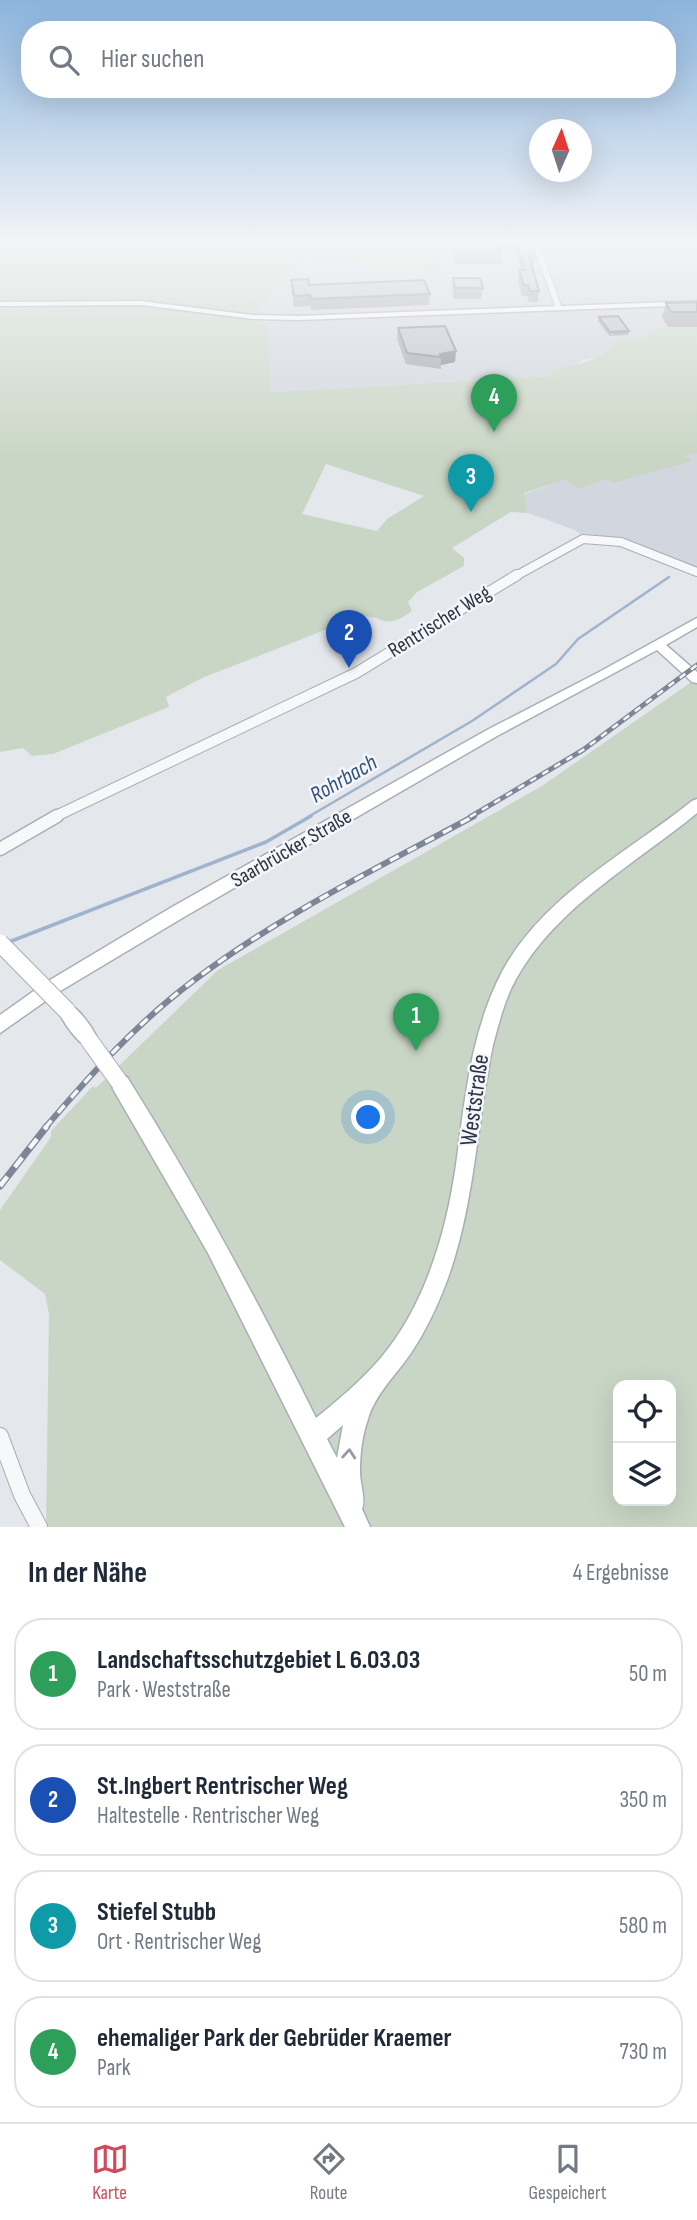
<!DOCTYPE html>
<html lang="de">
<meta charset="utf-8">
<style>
:root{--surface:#fff;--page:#f2f2f3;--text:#1f2937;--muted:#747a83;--line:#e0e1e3;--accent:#d1495b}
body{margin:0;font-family:"Sofia Sans Condensed",sans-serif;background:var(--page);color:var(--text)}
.controls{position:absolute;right:21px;bottom:21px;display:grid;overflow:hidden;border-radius:14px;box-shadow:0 7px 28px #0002}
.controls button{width:63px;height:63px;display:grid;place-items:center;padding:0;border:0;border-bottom:2px solid var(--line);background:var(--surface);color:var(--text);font:35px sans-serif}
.compass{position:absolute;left:529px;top:119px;width:63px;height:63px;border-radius:50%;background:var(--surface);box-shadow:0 7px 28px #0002;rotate:3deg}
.you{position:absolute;left:369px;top:1118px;width:24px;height:24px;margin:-18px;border:5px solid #fff;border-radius:50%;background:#1a73e8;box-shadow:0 0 0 10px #1a73e833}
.badge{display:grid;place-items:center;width:46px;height:46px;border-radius:50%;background:var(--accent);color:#fff;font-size:23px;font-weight:700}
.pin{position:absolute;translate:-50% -58px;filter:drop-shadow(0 2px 4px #0008)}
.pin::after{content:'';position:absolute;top:37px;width:24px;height:21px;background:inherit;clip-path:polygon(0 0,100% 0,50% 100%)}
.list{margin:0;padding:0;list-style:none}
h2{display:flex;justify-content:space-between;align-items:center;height:91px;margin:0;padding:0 28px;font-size:30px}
h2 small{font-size:23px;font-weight:400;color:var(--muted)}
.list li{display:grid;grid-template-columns:46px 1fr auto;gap:21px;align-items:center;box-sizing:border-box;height:112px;margin:0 14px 14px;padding:0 14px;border:2px solid var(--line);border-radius:28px}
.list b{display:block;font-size:26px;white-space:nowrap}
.list p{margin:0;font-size:23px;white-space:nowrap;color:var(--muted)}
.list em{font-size:23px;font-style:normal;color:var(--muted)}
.icon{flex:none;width:38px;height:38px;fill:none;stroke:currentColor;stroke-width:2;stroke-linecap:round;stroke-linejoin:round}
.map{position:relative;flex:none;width:697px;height:1527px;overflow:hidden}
.search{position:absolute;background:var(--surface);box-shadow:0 7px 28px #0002;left:21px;right:21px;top:21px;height:77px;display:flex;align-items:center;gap:18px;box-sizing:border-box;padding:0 24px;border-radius:28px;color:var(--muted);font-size:26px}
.sheet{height:595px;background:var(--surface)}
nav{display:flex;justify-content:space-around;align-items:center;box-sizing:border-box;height:98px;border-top:2px solid var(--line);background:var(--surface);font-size:19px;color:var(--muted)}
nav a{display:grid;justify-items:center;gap:4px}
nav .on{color:var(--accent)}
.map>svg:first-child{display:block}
.built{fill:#d2d6de}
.green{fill:#c9d6c5;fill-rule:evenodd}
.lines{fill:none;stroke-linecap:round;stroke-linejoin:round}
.stream-far1{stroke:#9fb4cc;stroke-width:2.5}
.stream{stroke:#9fb4cc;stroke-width:3.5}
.minor-far4-casing{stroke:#a9aeb7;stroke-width:8}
.minor-far3-casing{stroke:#a9aeb7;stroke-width:10}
.minor-far2-casing{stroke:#a9aeb7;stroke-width:12}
.minor-far1-casing{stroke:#a9aeb7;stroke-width:15}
.minor-casing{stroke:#a9aeb7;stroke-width:18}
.secondary-casing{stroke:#a9aeb7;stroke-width:3}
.minor-far4{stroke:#f7f8fa;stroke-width:6}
.minor-far3{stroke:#f7f8fa;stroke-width:8}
.minor-far2{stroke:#f7f8fa;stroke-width:10}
.minor-far1{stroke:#f7f8fa;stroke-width:12}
.minor{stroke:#f7f8fa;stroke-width:16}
.secondary{fill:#fff;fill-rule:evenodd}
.rail-far2-casing{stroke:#7d8696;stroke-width:5}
.rail-far1-casing{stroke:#7d8696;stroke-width:6}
.rail-casing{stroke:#7d8696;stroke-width:7}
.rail-far2{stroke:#f4f6f9;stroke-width:2.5;stroke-dasharray:7;stroke-linecap:butt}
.rail-far1{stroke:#f4f6f9;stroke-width:3.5;stroke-dasharray:10;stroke-linecap:butt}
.rail{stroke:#f4f6f9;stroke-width:4.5;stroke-dasharray:12;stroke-linecap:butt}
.secondary-bridge-casing{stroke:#a9aeb7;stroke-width:19;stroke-linecap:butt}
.secondary-bridge{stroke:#fff;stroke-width:17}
.wall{fill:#a1a5ae}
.shaded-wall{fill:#83868d}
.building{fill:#bbc0ca;stroke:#83868d;stroke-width:2}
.oneway{stroke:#959aa2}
.labels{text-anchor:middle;stroke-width:5;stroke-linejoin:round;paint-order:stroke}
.street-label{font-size:21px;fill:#2b3445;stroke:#f4f6f9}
.water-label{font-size:23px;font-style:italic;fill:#34527a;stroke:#f4f6f9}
.near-street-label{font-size:24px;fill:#2b3445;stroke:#f4f6f9}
</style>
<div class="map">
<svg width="697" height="1527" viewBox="0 0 697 1527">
<rect width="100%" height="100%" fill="#e4e7ec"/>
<g class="built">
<path d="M 438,244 L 697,244 L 697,328 L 653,328 L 644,338 L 611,340 L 614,349 L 601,356 L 581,361 L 573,368 L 550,370 L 553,376 L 271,392 L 267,322 L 273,316 L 253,316 L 301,259 L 439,271 Z"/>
<path d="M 697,450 L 697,568 L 628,541 L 585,537 L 575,530 L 528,513 L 524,494 L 566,480 Z"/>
</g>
<g class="green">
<path d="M 0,244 L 438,244 L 440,271 L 301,259 L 253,316 L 156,301 L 0,301 Z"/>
<path d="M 129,303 L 267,322 L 271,392 L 553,376 L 549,370 C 571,368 594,360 613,349 L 611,340 L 644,338 L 653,328 L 697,328 L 697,453 L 686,456 L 692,461 L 613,483 L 607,479 L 577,489 L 566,480 L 524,493 L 528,513 L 511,512 L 452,548 L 464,558 L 464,566 L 417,592 L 408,602 L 412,611 C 382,633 385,613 358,617 L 202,678 L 166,697 L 169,707 L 53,754 L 32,756 L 23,748 L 0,752 L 0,305 ZM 326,464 L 424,496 L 387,519 L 377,531 L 302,514 Z"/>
<path d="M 697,678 L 697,1527 L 46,1527 L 49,1314 L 45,1294 L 0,1260 L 0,1210 L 51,1137 L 51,1131 L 93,1086 L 96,1088 L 218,970 L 542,786 ZM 618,1385 L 671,1385 L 671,1501 L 618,1501 Z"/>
</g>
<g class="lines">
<path class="stream-far1" d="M 308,817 L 472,721 L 556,664 L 578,639 L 669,577"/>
<path class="stream" d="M 9,942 L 266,842 L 311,816"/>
<defs>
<path id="minor-far4" d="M 536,244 L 558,306"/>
<path id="minor-far3" d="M 514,577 L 583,539 L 621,542 L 697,572"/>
<path id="minor-far2" d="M 54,817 L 356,673 L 517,575"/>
<path id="minor-far1" d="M 0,849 L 57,816"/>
<path id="minor" d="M 0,1436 L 22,1495 L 39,1527"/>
<g id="secondary">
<path d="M 141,301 L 253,315 L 298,316 L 697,301 L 697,305 L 298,320 L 253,319 L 141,305 L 0,306 L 0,302 Z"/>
<path d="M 697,618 L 697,627 L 666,645 L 697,672 L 697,683 L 692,682 L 657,650 L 497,736 L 184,917 L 57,993 L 0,1033 L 0,1015 L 45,983 L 172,907 L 487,730 L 601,671 Z"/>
<path d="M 697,799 L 697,813 C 634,865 557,906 516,979 C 505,999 499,1022 493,1045 C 476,1126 475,1208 445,1286 C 436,1309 425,1332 411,1353 C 396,1375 376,1393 368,1419 C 362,1436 360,1454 360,1472 C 360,1484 366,1499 362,1509 L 370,1527 L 345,1527 L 208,1253 L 113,1089 L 111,1083 L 113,1077 L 120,1074 L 127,1077 C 196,1187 258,1301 316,1418 C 338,1400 360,1382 379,1360 C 425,1307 446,1233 456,1165 C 465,1098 471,1030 503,970 C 544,895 627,853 692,801 ZM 343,1425 L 337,1458 L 327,1439 Z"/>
<path d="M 67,1003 C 79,1008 93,1028 98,1040 L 95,1046 L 89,1048 C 77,1043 64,1023 58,1011 L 61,1005 Z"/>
</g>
</defs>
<use href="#minor-far4" class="minor-far4-casing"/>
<use href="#minor-far3" class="minor-far3-casing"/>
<use href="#minor-far2" class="minor-far2-casing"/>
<use href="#minor-far1" class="minor-far1-casing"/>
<use href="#minor" class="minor-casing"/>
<use href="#secondary" class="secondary-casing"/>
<use href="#minor-far4" class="minor-far4"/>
<use href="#minor-far3" class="minor-far3"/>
<use href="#minor-far2" class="minor-far2"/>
<use href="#minor-far1" class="minor-far1"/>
<use href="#minor" class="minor"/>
<use href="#secondary" class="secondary"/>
<defs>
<path id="rail-far2" d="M 470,817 L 583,750 L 697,665"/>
<path id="rail-far1" d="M 45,1128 C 90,1075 137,1023 193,981 C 280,915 378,868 474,816"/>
<path id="rail" d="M 0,1186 L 47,1126"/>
</defs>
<use href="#rail-far2" class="rail-far2-casing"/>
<use href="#rail-far1" class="rail-far1-casing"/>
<use href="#rail" class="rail-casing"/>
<use href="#rail-far2" class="rail-far2"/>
<use href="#rail-far1" class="rail-far1"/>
<use href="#rail" class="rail"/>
<defs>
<g id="secondary-bridge">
<path d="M 0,943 L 67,1011"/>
<path d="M 89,1040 L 120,1083"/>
</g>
</defs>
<use href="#secondary-bridge" class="secondary-bridge-casing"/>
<use href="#secondary-bridge" class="secondary-bridge"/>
</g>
<g class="wall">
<path d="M 452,244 L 531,244 L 535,256 L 533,267 L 532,267 L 539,291 L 538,302 L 529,302 L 527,296 L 522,296 L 518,281 L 519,270 L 521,270 L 514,248 L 502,248 L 502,251 L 501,264 L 454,264 L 452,252 Z"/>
<path d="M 453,278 L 483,288 L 481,299 L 454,299 L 452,288 Z"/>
<path d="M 291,280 L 309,285 L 430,294 L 429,305 L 311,310 L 310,306 L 294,307 Z"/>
<path d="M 697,302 L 697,327 L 668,327 L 662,317 L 666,303 Z"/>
<path d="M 599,317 L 629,331 L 628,335 L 609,336 L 598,321 Z"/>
<path d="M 398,328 L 455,362 L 441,365 L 441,369 L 406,364 L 397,339 Z"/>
</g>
<path class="shaded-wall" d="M 456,351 L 455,362 L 441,365 L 441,357 L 440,354 Z"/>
<g class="building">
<path d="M 454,244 L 501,244 L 502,251 L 455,250 Z"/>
<path d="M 517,244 L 531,244 L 535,256 L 529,256 L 539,291 L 530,291 L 528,285 L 524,285 L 519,270 L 525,270 Z"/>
<path d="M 453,278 L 480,278 L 483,288 L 455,288 Z"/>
<path d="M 308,279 L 309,285 L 424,280 L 430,294 L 311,299 L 310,295 L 294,296 L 291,280 Z"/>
<path d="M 697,302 L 697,312 L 671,312 L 666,303 Z"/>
<path d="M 618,316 L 629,331 L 610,332 L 599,317 Z"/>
<path d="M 445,326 L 456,351 L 440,354 L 441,357 L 407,353 L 398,328 Z"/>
</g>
<defs><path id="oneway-chevron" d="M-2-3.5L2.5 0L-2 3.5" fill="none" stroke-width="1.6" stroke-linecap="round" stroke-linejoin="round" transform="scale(1.75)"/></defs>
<use class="oneway" href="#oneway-chevron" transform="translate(349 1454) rotate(-86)"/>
<linearGradient id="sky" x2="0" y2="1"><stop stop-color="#8bb4dd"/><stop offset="0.53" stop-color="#f3f4f6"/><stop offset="1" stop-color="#f3f4f6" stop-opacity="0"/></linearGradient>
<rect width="697" height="458" fill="url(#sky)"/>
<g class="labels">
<g class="street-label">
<text transform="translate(439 621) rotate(-32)" y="7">Rentrischer Weg</text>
<text transform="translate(291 848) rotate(-30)" y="7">Saarbrücker Straße</text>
</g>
<g class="water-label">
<text transform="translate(343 778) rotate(-30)" y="8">Rohrbach</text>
</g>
<g class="near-street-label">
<text transform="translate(474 1100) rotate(-82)" y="8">Weststraße</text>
</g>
</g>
</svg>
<div class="controls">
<button><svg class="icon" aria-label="locate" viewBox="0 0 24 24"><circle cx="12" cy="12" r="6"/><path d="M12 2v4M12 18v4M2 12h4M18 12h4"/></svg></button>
<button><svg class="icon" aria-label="layers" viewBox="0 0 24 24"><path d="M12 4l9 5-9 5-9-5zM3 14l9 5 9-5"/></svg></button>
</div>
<svg class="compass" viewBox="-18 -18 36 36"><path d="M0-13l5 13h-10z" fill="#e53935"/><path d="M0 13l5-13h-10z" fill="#747a83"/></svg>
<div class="you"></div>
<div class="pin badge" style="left:416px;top:1051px;background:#2e9e5b">1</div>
<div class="pin badge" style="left:349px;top:668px;background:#1a4fb4">2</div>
<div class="pin badge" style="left:471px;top:512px;background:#0f9aa8">3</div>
<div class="pin badge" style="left:494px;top:432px;background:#2e9e5b">4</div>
<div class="search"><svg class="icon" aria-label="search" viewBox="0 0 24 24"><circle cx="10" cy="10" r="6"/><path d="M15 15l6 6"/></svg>Hier suchen</div>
</div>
<section class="sheet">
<h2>In der Nähe<small>4 Ergebnisse</small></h2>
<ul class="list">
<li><span class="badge" style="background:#2e9e5b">1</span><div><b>Landschaftsschutzgebiet L 6.03.03</b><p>Park · Weststraße</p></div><em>50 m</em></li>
<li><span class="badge" style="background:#1a4fb4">2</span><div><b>St.Ingbert Rentrischer Weg</b><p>Haltestelle · Rentrischer Weg</p></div><em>350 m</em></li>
<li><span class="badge" style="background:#0f9aa8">3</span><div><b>Stiefel Stubb</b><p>Ort · Rentrischer Weg</p></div><em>580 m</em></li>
<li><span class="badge" style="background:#2e9e5b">4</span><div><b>ehemaliger Park der Gebrüder Kraemer</b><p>Park</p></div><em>730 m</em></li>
</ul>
</section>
<nav>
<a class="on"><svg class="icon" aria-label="map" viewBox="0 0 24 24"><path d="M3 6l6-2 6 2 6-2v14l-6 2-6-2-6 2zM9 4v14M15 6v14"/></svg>Karte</a>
<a><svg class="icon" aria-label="directions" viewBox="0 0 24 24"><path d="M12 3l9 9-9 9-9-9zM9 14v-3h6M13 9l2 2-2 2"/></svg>Route</a>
<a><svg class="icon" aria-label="saved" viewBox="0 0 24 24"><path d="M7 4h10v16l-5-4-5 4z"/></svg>Gespeichert</a>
</nav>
